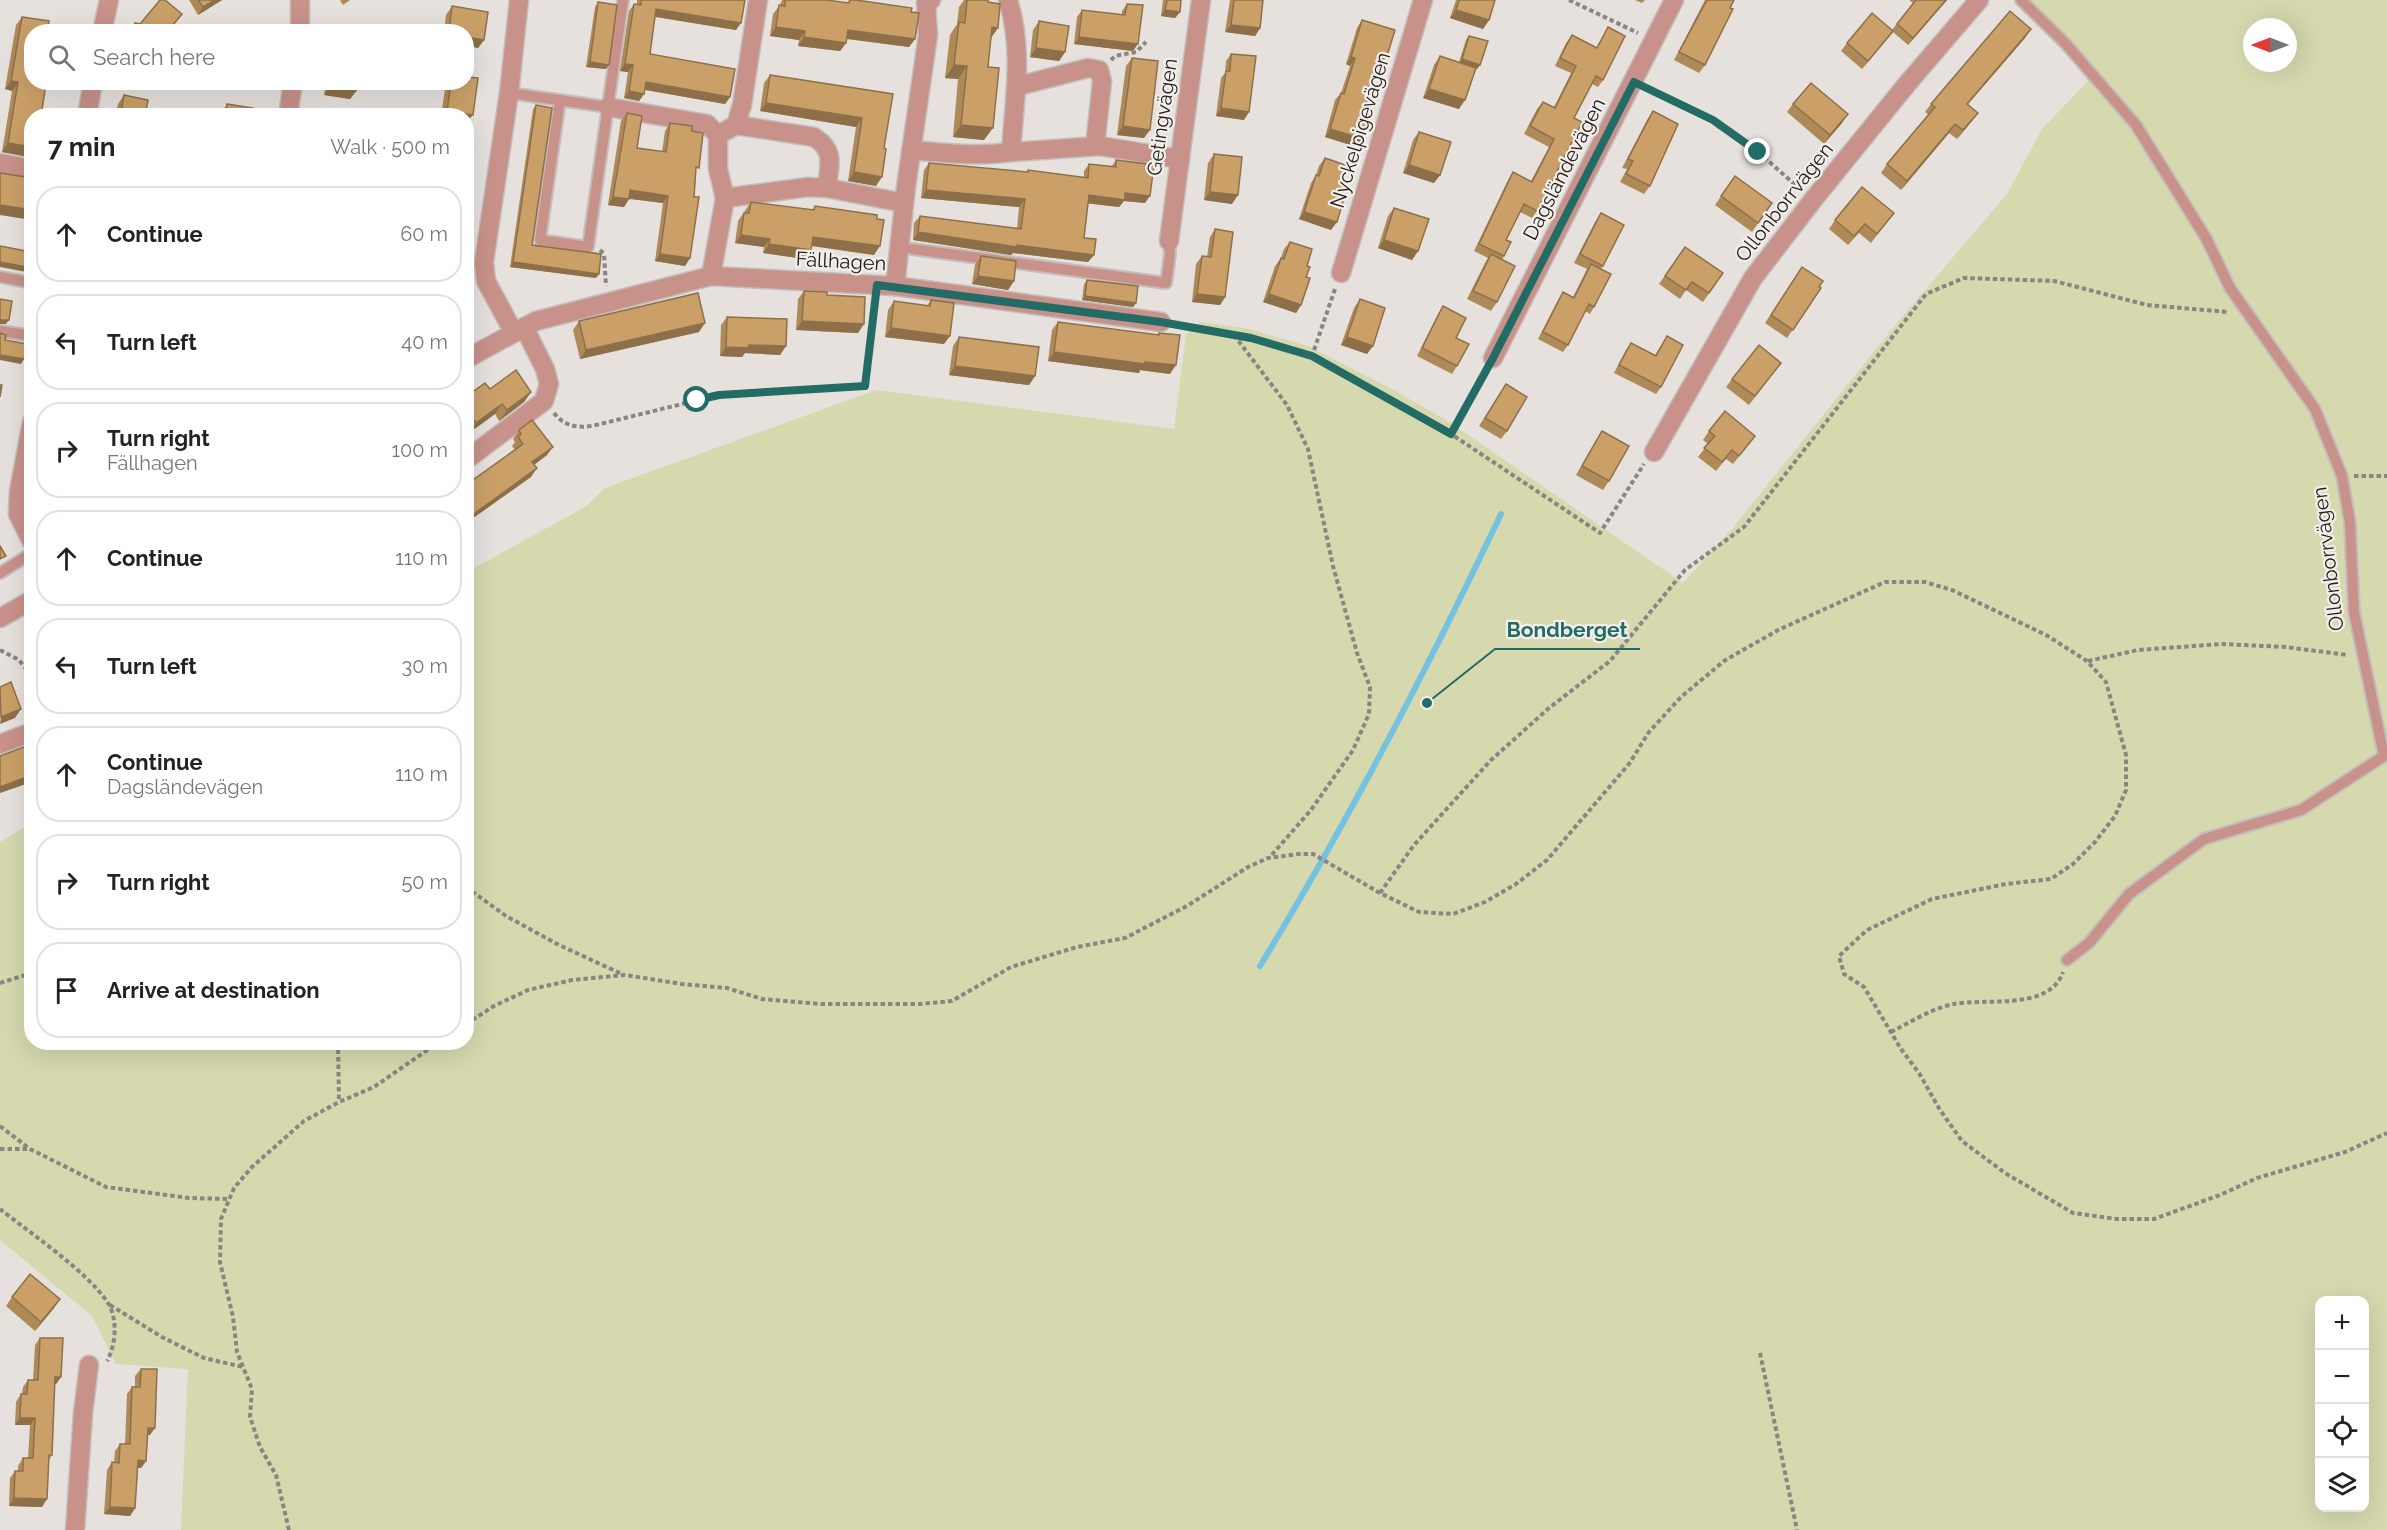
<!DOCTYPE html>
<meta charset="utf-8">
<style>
:root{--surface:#fff;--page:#f6f6f6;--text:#222;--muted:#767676;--line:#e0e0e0}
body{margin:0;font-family:Raleway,sans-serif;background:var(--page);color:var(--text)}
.controls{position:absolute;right:18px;bottom:18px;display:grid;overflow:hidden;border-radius:12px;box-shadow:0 6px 24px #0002}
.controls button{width:54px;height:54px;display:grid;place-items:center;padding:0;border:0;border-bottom:2px solid var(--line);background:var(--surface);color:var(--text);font:30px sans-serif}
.compass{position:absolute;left:2243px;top:18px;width:54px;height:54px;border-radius:50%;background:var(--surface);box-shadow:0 6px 24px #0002;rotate:270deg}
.stop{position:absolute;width:18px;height:18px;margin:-14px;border:4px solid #226c65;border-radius:50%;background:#fff}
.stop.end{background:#226c65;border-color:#fff;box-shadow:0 2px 6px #0008}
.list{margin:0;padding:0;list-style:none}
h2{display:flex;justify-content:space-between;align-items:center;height:78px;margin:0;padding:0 24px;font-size:26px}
h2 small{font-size:20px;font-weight:400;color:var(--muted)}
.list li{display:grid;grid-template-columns:39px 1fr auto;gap:18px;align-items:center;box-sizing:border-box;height:96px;margin:0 12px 12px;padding:0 12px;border:2px solid var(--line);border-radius:24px}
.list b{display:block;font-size:22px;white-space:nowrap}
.list p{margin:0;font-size:20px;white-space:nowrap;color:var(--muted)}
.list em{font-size:20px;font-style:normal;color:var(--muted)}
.icon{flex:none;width:33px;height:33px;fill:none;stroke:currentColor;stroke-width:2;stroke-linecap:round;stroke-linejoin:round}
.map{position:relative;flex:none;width:2387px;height:1530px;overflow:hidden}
.search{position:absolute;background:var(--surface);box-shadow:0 6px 24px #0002;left:24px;top:24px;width:450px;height:66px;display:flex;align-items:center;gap:15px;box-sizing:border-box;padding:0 21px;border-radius:24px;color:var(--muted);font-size:22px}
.panel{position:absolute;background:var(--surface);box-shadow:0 6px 24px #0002;left:24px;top:108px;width:450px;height:942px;border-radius:24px}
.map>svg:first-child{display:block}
.green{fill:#d6d8ae;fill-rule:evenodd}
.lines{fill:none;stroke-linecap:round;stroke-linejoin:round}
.stream{stroke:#74c1e1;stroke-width:6}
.lane-casing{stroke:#c3bebb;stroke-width:14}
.street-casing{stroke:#c3bebb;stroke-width:21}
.path{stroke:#898582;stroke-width:4;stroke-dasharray:4.5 3;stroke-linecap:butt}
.lane{stroke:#c8928a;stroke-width:10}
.street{stroke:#c8928a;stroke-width:18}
.wall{fill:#ae8a59}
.shaded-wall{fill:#8d7049}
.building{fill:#caa068;stroke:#8d7049;stroke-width:1.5}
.route{stroke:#226c65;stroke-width:8}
.labels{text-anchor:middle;stroke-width:4.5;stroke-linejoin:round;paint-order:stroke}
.street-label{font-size:20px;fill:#22201f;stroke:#f4eeea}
.leader{fill:none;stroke:#226c65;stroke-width:2}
.callout-dot{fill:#226c65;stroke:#f4eeea;stroke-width:2}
.callout-label{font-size:21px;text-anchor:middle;font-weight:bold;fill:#226c65;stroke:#f4eeea;stroke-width:4.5;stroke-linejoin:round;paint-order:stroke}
</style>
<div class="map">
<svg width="2387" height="1530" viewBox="0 0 2387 1530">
<rect width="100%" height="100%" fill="#e6e1dd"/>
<path class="green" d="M 2017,0 L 2387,0 L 2387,1530 L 181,1530 L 188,1369 L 116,1364 L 92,1316 L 0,1240 L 0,842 L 31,823 L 32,1042 L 466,1042 L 467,572 L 585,507 L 605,488 L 876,390 L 1174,429 L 1186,335 L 1200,322 L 1245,328 L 1308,346 L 1390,388 L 1448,421 L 1683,583 L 1732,529 L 1892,329 L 2007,194 L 2042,129 L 2092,77 ZM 2252,27 L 2288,27 L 2288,63 L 2252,63 ZM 2320,1300 L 2364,1300 L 2364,1508 L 2320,1508 Z"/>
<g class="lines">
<path class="stream" d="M 1260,966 C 1349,820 1428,668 1501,514"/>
<defs>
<g id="lane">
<path d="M 2021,0 L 2066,44 L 2136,125 L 2206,238 L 2230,288 L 2315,409 L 2342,476 L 2350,523 L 2354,612 L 2384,756 L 2301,810 L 2204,839 L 2129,894 L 2089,943 L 2067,960"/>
<path d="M 509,93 L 608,107"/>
<path d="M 560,100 L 540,240 L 588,247 L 623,0"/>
<path d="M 912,249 L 1166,283 L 1170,254 L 1169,241"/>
<path d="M 0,277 L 32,283"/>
<path d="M 0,331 L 32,336"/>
<path d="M 0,573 L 32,553"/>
</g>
<g id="street">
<path d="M 1008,0 C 1024,50 1014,102 1011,152 L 1100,146 L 1180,159"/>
<path d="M 102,32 L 109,0"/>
<path d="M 300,32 L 300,0"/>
<path d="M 1018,86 L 1088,68 L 1099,70 L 1102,81 L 1095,146"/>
<path d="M 608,107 L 707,124 L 718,135"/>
<path d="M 87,116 L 93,82"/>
<path d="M 288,116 L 293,82"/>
<path d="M 736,125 L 742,105 L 758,0"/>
<path d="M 911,150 C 945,153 977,157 1011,152"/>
<path d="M 0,163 L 32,169"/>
<path d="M 725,198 L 718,169 L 718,135 L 736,125 L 814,137 C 836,151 829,165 827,188"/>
<path d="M 1169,241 L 1201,0"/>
<path d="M 1341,273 L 1423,0"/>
<path d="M 711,276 L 725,198 L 808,187 L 827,188 L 904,203"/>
<path d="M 895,286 L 906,187 L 928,35 L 926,3 L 931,0"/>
<path d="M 514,333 L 486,281 L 484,262 L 509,93 L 519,0"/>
<path d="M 1493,358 L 1674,0"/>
<path d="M 466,359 L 536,321 L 711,276 L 895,286 L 1161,322"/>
<path d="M 32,422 L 19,491 L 18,514 L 32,542"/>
<path d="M 1654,452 L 1753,278 L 1813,200 L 1907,84 L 1979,0"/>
<path d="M 466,460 L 544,401 L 549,384 L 545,369 L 524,327"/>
<path d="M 0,618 L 32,600"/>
<path d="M 0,744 L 32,732"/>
<path d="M 75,1530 L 83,1413 L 89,1365"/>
</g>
</defs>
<use href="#lane" class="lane-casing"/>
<use href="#street" class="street-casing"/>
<g class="path">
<path d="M 1569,0 L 1638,33"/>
<path d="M 1111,60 L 1115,56 L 1136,52 L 1146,42"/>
<path d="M 1648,89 L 1713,120 L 1758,152 L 1801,190"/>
<path d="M 600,250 L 604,254 L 606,286"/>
<path d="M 1335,289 L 1312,356 L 1451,434"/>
<path d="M 1178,325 L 1251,338 L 1312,356"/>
<path d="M 1234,335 L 1287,405 L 1308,449 L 1333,566 L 1357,653 L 1370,687 L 1369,714 L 1353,750 L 1311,810 L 1269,858"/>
<path d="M 1485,372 L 1451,434 L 1600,533 L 1644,464"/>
<path d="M 554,413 C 564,426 576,428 592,426 L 719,395 L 865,386 L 875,300"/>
<path d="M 2354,476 L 2387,476"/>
<path d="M 0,650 L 19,660 L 30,674 L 32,703"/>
<path d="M 2088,661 L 2138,650 L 2222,644 L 2285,647 L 2348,655"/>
<path d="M 466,887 L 506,916 L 559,945 L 624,975"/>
<path d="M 1380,893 L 1414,845 L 1491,760 L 1549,708 L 1610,661 L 1685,570 L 1744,527 L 1926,294 L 1964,278 L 2054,281 L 2147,305 L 2228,312"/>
<path d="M 0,983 L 32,973"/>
<path d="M 466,1024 L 494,1006 L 528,990 L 572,980 L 625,975 L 682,984 L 727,988 L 762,999 L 821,1004 L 920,1004 L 952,1001 L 1011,967 L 1077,947 L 1125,938 L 1187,906 L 1248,867 L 1268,858 L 1299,854 L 1313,854 L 1380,893 L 1419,912 L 1453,914 L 1485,902 L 1516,884 L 1547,860 L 1629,764 L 1649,732 L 1681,697 L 1724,661 L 1778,630 L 1885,582 L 1925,582 L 1952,590 L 2046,635 L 2087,661 L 2106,682 L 2126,755 L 2126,790 L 2115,816 L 2095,842 L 2073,864 L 2051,879 L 2006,884 L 1932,899 L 1867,930 L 1839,956 L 1844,974 L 1864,987 L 1901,1049 L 1919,1073 L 1940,1110 L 1962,1141 L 2005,1173 L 2073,1213 L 2117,1219 L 2154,1219 L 2220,1195 L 2257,1178 L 2345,1152 L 2387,1133"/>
<path d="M 1891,1032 C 1911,1022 1932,1008 1954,1004 C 1985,998 2050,1011 2063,972"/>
<path d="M 338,1042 L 339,1102"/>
<path d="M 0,1126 L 30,1149 L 106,1187 L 189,1198 L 230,1199"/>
<path d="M 0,1149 L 29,1149"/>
<path d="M 0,1209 C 30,1233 88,1272 108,1303 C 118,1319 116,1345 107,1361"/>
<path d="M 110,1305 L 162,1337 L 204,1358 L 243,1367"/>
<path d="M 1760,1353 L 1797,1530"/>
<path d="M 289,1530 L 276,1475 L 260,1447 L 250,1417 L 252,1389 L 237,1352 L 233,1317 L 220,1262 L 221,1219 L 234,1188 L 252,1167 L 304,1121 L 339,1102 L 374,1087 L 439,1042"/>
</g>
<use href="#lane" class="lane"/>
<use href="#street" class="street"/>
</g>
<g class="wall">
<path d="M 189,0 L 222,0 L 198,15 Z"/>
<path d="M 340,0 L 350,0 L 343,5 Z"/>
<path d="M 637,0 L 745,0 L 736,30 L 655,17 L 650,54 L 730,97 L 725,104 L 645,90 L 644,94 L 639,101 L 624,98 L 628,72 L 620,71 L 629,11 L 634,4 L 637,5 Z"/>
<path d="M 782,0 L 826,0 L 847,3 L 849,0 L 911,12 L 915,39 L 909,47 L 846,39 L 846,43 L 840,51 L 798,46 L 799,40 L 770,36 L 773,14 L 780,5 Z"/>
<path d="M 964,0 L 988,0 L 991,37 L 988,67 L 984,140 L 953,137 L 958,79 L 945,78 L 950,35 L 957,24 L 959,7 Z"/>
<path d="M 1163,0 L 1181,0 L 1180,12 L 1175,18 L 1161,16 Z"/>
<path d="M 1230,0 L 1263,0 L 1260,28 L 1255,36 L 1225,32 Z"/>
<path d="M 1456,0 L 1495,0 L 1489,20 L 1483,29 L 1450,18 Z"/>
<path d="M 1635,0 L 1645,0 L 1642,3 Z"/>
<path d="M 1705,0 L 1734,0 L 1705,65 L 1699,73 L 1674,60 Z"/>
<path d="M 1909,0 L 1947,0 L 1908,45 L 1893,32 L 1862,69 L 1841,51 L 1847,43 L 1892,30 L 1913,3 Z"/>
<path d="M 598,2 L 606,69 L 586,67 L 595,7 Z"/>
<path d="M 1127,4 L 1133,51 L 1074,44 L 1077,17 L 1082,10 L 1122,15 L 1122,11 Z"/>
<path d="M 452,6 L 484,40 L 478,48 L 466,32 L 444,32 L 446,15 Z"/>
<path d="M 182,14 L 168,32 L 130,32 L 135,23 L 140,24 Z"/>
<path d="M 22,17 L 32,116 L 32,153 L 29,157 L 2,152 L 12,91 L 5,89 L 16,25 Z"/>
<path d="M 1362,20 L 1387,56 L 1381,64 L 1380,64 L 1367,101 L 1367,111 L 1363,139 L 1357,147 L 1325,137 L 1335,100 L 1341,93 L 1350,66 L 1346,64 L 1357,28 Z"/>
<path d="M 1039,21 L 1065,52 L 1059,61 L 1030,57 L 1033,30 Z"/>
<path d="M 1608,27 L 1603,80 L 1598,87 L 1592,84 L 1574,118 L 1537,211 L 1532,218 L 1520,212 L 1506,240 L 1504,256 L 1502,260 L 1497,302 L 1491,311 L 1467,299 L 1485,263 L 1488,258 L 1474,251 L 1508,180 L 1513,172 L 1531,181 L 1549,147 L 1524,134 L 1537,109 L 1543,102 L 1554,107 L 1571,73 L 1555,66 L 1566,43 L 1572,35 L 1596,48 Z"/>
<path d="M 1469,36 L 1480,65 L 1477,69 L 1475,69 L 1459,109 L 1423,98 L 1434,65 L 1440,56 L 1459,62 L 1466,40 Z"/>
<path d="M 2025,38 L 1968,104 L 1978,113 L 1957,139 L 1949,133 L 1901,190 L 1881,173 L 1887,164 L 1929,115 L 1925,112 L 1931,104 Z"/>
<path d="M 1231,54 L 1244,120 L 1216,116 L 1221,78 L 1225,73 L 1226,61 Z"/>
<path d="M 1132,58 L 1144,138 L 1117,135 L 1126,66 Z"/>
<path d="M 770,75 L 893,94 L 876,186 L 848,181 L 856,127 L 760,111 L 764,83 Z"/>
<path d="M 326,82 L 357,82 L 356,91 L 350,99 L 324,95 Z"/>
<path d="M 446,82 L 466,82 L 467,123 L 466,116 L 441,116 Z"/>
<path d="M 124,95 L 145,116 L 115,116 L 118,104 Z"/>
<path d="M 227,104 L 251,116 L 221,116 L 221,113 Z"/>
<path d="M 1793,104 L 1842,123 L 1824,144 L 1787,112 Z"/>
<path d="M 536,105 L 532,245 L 596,278 L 510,267 L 533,109 Z"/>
<path d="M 1653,111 L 1650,186 L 1644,194 L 1620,182 L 1627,169 L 1622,168 L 1647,120 Z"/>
<path d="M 627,113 L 637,148 L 662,152 L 665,131 L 670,123 L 692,131 L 696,172 L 690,258 L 685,266 L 655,261 L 663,203 L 629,199 L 624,207 L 608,205 L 621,121 Z"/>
<path d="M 1419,132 L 1440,175 L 1434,183 L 1403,173 L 1413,140 Z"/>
<path d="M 1214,154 L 1232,204 L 1204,200 L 1208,163 Z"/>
<path d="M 1325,158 L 1342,184 L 1331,230 L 1299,219 L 1311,183 L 1316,175 L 1319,166 Z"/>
<path d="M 1116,160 L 1145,203 L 1124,201 L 1119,207 L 1088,203 L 1084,238 L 1094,255 L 1088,262 L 1013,253 L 1011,255 L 913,240 L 914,223 L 920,216 L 1017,229 L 1019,207 L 921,198 L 924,170 L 929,163 L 1027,172 L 1028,170 L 1084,177 L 1084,171 L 1089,164 L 1112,166 Z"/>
<path d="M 1735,176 L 1772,203 L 1752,232 L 1715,205 Z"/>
<path d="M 751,202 L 812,210 L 815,206 L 874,255 L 811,246 L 805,259 L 763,253 L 764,247 L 735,243 L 738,221 Z"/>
<path d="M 1394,208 L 1418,251 L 1412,260 L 1378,248 L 1388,216 Z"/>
<path d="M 1601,213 L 1603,266 L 1601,269 L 1594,307 L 1590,314 L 1585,311 L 1568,345 L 1563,352 L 1538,339 L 1558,300 L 1563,292 L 1573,297 L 1587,269 L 1574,263 L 1595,222 Z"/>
<path d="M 1894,213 L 1871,243 L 1859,233 L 1848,245 L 1829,229 L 1835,220 Z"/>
<path d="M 1215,229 L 1225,297 L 1220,305 L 1192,302 L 1196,264 L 1202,256 L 1207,257 L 1210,237 Z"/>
<path d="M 1290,242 L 1307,266 L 1306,277 L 1301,305 L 1296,313 L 1263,302 L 1275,266 L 1281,258 L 1284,249 Z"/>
<path d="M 1685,247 L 1723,273 L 1703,302 L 1686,290 L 1680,299 L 1659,284 Z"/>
<path d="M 981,256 L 1014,281 L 1008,290 L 972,284 L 975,265 Z"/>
<path d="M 1802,267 L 1821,288 L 1787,338 L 1765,323 Z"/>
<path d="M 1087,280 L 1136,303 L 1133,307 L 1082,300 L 1084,284 Z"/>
<path d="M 804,291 L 827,295 L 858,333 L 796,330 L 798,299 Z"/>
<path d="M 1360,299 L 1367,354 L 1341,345 L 1354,308 Z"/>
<path d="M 931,300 L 944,344 L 885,337 L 888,310 L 894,301 L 927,306 Z"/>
<path d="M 1443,306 L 1456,338 L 1457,366 L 1452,374 L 1417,356 L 1438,314 Z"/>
<path d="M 727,317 L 786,346 L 780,355 L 745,353 L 742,357 L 720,356 L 721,325 Z"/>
<path d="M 579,321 L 699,332 L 580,359 L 573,330 Z"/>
<path d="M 1058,322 L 1157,335 L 1159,333 L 1170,374 L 1140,370 L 1139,373 L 1048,361 L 1052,330 Z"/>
<path d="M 1667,336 L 1661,387 L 1656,394 L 1614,373 L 1626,350 L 1631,343 L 1655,355 Z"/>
<path d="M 959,337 L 1035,376 L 1029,385 L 949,375 L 953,346 Z"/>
<path d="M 1781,363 L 1749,405 L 1726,387 L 1732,379 Z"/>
<path d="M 1506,384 L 1507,431 L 1501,439 L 1479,426 Z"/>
<path d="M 490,389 L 531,392 L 524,402 L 499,421 L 495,414 L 469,433 L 466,429 L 466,397 Z"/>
<path d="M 519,430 L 547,455 L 534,465 L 531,477 L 466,523 L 466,485 L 515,450 L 512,446 L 515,442 L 513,439 Z"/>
<path d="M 1602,431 L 1609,481 L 1603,490 L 1576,475 L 1596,440 Z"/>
<path d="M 1709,431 L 1755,436 L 1733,464 L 1726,459 L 1716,471 L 1698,457 L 1708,444 L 1703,440 Z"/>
<path d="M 12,1297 L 54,1308 L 35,1331 L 6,1306 Z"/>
<path d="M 40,1338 L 61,1377 L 56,1384 L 54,1384 L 52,1455 L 49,1460 L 42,1507 L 9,1506 L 10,1478 L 15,1471 L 18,1471 L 18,1466 L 23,1458 L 28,1458 L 30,1425 L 15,1425 L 16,1402 L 21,1394 L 22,1394 L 23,1387 L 28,1380 L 33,1380 L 35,1345 Z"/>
<path d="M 141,1369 L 150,1435 L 147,1435 L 146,1461 L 141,1468 L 138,1468 L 135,1508 L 130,1516 L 104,1514 L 107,1470 L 112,1462 L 114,1462 L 115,1451 L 120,1444 L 125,1444 L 127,1394 L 132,1387 L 135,1387 L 135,1376 Z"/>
</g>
<g class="shaded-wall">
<path d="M 215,0 L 222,0 L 198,15 L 203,7 Z"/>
<path d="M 1946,0 L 1947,0 L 1908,45 L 1913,38 Z"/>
<path d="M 656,9 L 741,23 L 736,30 L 651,16 Z"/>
<path d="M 1165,10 L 1180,12 L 1175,18 L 1161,16 Z"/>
<path d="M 1456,10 L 1489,20 L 1483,29 L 1450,18 Z"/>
<path d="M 1231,25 L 1260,28 L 1255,36 L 1225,32 Z"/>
<path d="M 776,27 L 805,31 L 799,40 L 770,36 Z"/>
<path d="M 992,27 L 998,28 L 989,41 Z"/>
<path d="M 2031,29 L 2025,38 L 1961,112 L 1967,104 Z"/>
<path d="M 848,30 L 915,39 L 909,47 L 842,38 Z"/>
<path d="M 1893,31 L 1887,39 L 1862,69 L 1868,61 Z"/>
<path d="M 466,37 L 484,40 L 478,48 L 466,46 Z"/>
<path d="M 804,37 L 846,43 L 840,51 L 798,46 Z"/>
<path d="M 1079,37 L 1138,44 L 1133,51 L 1074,44 Z"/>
<path d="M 1036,48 L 1065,52 L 1059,61 L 1030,57 Z"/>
<path d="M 1383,55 L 1387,56 L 1381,64 L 1378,63 Z"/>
<path d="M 1351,57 L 1355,58 L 1350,66 L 1346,64 Z"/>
<path d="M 1462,59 L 1480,65 L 1477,69 L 1459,64 Z"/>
<path d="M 590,62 L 609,65 L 606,69 L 586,67 Z"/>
<path d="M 625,64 L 633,65 L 628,72 L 620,71 Z"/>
<path d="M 954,65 L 967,66 L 958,79 L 945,78 Z"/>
<path d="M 11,81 L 18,82 L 12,91 L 5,89 Z"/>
<path d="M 238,82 L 265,82 L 261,89 L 236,85 Z"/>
<path d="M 646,82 L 730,97 L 725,104 L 641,89 Z"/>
<path d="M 330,86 L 356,91 L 350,99 L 324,95 Z"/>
<path d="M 1429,89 L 1465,100 L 1459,109 L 1423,98 Z"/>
<path d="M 629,91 L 644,94 L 639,101 L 624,98 Z"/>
<path d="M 766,103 L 862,118 L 856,127 L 760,111 Z"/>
<path d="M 1221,108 L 1249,112 L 1244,120 L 1216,116 Z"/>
<path d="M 447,111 L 473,115 L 466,123 L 466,116 L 443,116 Z"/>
<path d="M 1978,113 L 1972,121 L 1957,139 L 1963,130 Z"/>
<path d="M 1848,114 L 1842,123 L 1824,144 L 1830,135 Z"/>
<path d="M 1955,124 L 1949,133 L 1901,190 L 1907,181 Z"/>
<path d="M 961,125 L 993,128 L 984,140 L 953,137 Z"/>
<path d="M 1123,126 L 1150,130 L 1144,138 L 1117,135 Z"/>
<path d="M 1330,129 L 1363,139 L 1357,147 L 1325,137 Z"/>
<path d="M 8,143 L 32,147 L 32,153 L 29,157 L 2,152 Z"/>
<path d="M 1409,165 L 1440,175 L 1434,183 L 1403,173 Z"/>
<path d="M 854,172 L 882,177 L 876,186 L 848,181 Z"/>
<path d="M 630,190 L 668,196 L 663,203 L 625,198 Z"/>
<path d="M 926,190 L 1025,199 L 1019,207 L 921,198 Z"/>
<path d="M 1210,192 L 1238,195 L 1232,204 L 1204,200 Z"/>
<path d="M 1125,193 L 1150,196 L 1145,203 L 1124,201 L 1119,207 L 1084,203 L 1089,195 Z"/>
<path d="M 613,197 L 629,199 L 624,207 L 608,205 Z"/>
<path d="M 0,205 L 32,210 L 32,220 L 0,215 Z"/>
<path d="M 1304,212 L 1337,222 L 1331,230 L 1299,219 Z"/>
<path d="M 918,232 L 1017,245 L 1094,255 L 1088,262 L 1013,253 L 1011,255 L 913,240 Z"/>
<path d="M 741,235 L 770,239 L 764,247 L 735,243 Z"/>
<path d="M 813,237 L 880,246 L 874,255 L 807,245 Z"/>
<path d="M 1384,240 L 1418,251 L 1412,260 L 1378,248 Z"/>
<path d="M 769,244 L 811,250 L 805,259 L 763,253 Z"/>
<path d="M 660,254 L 690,258 L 685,266 L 655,261 Z"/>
<path d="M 0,262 L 32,268 L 32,273 L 0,267 Z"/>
<path d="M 513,262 L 599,274 L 596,278 L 510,267 Z"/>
<path d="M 978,276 L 1014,281 L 1008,290 L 972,284 Z"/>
<path d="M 1197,294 L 1225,297 L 1220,305 L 1192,302 Z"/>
<path d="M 1269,294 L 1301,305 L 1296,313 L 1263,302 Z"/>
<path d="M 1085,296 L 1136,303 L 1133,307 L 1082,300 Z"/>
<path d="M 0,320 L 9,320 L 6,324 L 0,324 Z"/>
<path d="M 802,321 L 864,324 L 858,333 L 796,330 Z"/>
<path d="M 705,323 L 699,332 L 580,359 L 586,350 Z"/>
<path d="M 891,328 L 950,336 L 944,344 L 885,337 Z"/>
<path d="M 1347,337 L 1373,346 L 1367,354 L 1341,345 Z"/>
<path d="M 749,345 L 786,346 L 780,355 L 745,353 L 742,357 L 720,356 L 726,347 Z"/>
<path d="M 1054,352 L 1145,362 L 1176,365 L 1170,374 L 1140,370 L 1139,373 L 1048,361 Z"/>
<path d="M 0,355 L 24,359 L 21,364 L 0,360 Z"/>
<path d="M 955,366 L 1035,376 L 1029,385 L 949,375 Z"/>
<path d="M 531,392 L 524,402 L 499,421 L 507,410 Z"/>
<path d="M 502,404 L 495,414 L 469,433 L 476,423 Z"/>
<path d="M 473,419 L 466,429 L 466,424 Z"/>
<path d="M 553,447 L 547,455 L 526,471 L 532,462 Z"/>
<path d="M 537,468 L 531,477 L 466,523 L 471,516 Z"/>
<path d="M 21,709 L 15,718 L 0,724 L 1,717 Z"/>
<path d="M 32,775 L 32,782 L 0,793 L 0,787 Z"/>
<path d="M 60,1299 L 54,1308 L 35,1331 L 41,1322 Z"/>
<path d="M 55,1377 L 61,1377 L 56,1384 L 49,1384 Z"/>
<path d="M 20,1418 L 35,1418 L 30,1425 L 15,1425 Z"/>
<path d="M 148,1428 L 155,1428 L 150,1435 L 143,1435 Z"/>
<path d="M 138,1460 L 146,1461 L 141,1468 L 133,1468 Z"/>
<path d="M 14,1498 L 47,1499 L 42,1507 L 9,1506 Z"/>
<path d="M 110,1507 L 135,1508 L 130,1516 L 104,1514 Z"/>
</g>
<g class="building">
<path d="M 160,0 L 165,0 L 182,14 L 167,32 L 134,32 L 135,23 L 140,24 Z"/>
<path d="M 198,0 L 215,0 L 203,7 Z"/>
<path d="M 641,0 L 745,0 L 741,23 L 656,9 L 650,54 L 735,69 L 730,97 L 646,82 L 644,94 L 629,91 L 633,65 L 625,64 L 634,4 L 641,5 Z"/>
<path d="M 785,0 L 826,0 L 849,3 L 850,0 L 856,0 L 912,8 L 911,12 L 919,13 L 915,39 L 848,30 L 846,43 L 804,37 L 805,31 L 776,27 L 779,5 L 785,6 Z"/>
<path d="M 967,0 L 988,0 L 988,2 L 1000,4 L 998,28 L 992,27 L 988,67 L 999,68 L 993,128 L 961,125 L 967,66 L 954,65 L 959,22 L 965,23 Z"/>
<path d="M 1167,0 L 1181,0 L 1180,12 L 1165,10 Z"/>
<path d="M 1234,0 L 1263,0 L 1260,28 L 1231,25 Z"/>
<path d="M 1459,0 L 1495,0 L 1489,20 L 1456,10 Z"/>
<path d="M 1707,0 L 1734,0 L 1730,8 L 1733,9 L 1705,65 L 1679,52 Z"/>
<path d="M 1916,0 L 1946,0 L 1913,38 L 1897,24 Z"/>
<path d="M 598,2 L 617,5 L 609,65 L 590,62 Z"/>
<path d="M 1127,4 L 1143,5 L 1138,44 L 1079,37 L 1082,10 L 1125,15 Z"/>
<path d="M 452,6 L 488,12 L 484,40 L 466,37 L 466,32 L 449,32 Z"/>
<path d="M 2010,11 L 2031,29 L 1967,104 L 1978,113 L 1963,130 L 1955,124 L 1907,181 L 1887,164 L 1935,107 L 1931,104 Z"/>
<path d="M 1872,13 L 1893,31 L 1868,61 L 1847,43 Z"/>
<path d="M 22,17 L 49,21 L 47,32 L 32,32 L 32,82 L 39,82 L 46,84 L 41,116 L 32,116 L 32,147 L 8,143 L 18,82 L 11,81 Z"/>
<path d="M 1362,20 L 1395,30 L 1387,56 L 1383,55 L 1367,101 L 1370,101 L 1367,111 L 1370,112 L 1363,139 L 1330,129 L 1341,93 L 1344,94 L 1355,58 L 1351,57 Z"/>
<path d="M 1039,21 L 1069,26 L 1065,52 L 1036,48 Z"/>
<path d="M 1608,27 L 1625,36 L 1603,80 L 1596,76 L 1574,118 L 1582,122 L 1537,211 L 1524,204 L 1506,240 L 1511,242 L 1504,256 L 1479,244 L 1513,172 L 1532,182 L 1554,139 L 1530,126 L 1543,102 L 1555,108 L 1576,66 L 1560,58 L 1572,35 L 1597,48 Z"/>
<path d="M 1469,36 L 1488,41 L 1480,65 L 1462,59 Z"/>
<path d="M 1231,54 L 1256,56 L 1249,112 L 1221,108 L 1226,71 L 1230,71 Z"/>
<path d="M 1440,56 L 1476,68 L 1465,100 L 1429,89 Z"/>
<path d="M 1132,58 L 1158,61 L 1150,130 L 1123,126 Z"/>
<path d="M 770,75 L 893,94 L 884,148 L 886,149 L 882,177 L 854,172 L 862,118 L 766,103 Z"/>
<path d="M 466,77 L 478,78 L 473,115 L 447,111 L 451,82 L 466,82 Z"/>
<path d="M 330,82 L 357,82 L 356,91 L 330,86 Z"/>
<path d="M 1811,83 L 1848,114 L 1830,135 L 1793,104 Z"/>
<path d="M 124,95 L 148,100 L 145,116 L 120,116 Z"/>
<path d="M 227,104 L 253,108 L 251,116 L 226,116 Z"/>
<path d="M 536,105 L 552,108 L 532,245 L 601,254 L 599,274 L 513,262 Z"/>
<path d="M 1653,111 L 1678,124 L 1650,186 L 1626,174 L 1633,161 L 1628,159 Z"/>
<path d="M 627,113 L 642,116 L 637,148 L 666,152 L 670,123 L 692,126 L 692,131 L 703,133 L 699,168 L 696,167 L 694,197 L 699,197 L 690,258 L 660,254 L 668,196 L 630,190 L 629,199 L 613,197 Z"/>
<path d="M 1419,132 L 1451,142 L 1440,175 L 1409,165 Z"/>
<path d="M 1214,154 L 1242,157 L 1238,195 L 1210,192 Z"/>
<path d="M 1325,158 L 1348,166 L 1342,184 L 1345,185 L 1342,194 L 1345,195 L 1337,222 L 1304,212 L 1316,175 L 1319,176 Z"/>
<path d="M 1116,160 L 1154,165 L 1150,196 L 1125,193 L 1125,200 L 1089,195 L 1084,238 L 1096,239 L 1094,255 L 1017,245 L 1017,247 L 918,232 L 920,216 L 1021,229 L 1025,199 L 926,190 L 929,163 L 1028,172 L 1028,170 L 1088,178 L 1089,164 L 1116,167 Z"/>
<path d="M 0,173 L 32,178 L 32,210 L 0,205 Z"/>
<path d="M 1735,176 L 1772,203 L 1758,223 L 1721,196 Z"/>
<path d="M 1862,187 L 1894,213 L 1877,234 L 1865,224 L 1854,236 L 1835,220 Z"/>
<path d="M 751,202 L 814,210 L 815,206 L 877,215 L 877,219 L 884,220 L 880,246 L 813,237 L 811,250 L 769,244 L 770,239 L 741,235 L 744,213 L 749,213 Z"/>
<path d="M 1394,208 L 1429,219 L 1418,251 L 1384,240 Z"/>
<path d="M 1601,213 L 1624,225 L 1603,266 L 1580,254 Z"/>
<path d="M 1215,229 L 1233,232 L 1225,297 L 1197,294 L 1202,256 L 1211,257 Z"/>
<path d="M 1290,242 L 1312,249 L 1307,266 L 1310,267 L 1306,277 L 1310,278 L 1301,305 L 1269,294 L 1281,258 L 1284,259 Z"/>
<path d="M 0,246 L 32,252 L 32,268 L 0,262 Z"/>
<path d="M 1685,247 L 1723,273 L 1709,293 L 1692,282 L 1686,290 L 1665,276 Z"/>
<path d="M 1491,254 L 1515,266 L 1497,302 L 1473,291 Z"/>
<path d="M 981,256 L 1016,261 L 1014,281 L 978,276 Z"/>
<path d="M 1591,264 L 1611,274 L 1594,307 L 1589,304 L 1568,345 L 1543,332 L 1563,292 L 1574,298 Z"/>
<path d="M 1802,267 L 1823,281 L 1819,287 L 1821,288 L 1793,330 L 1771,315 Z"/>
<path d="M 1087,280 L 1138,286 L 1136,303 L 1085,296 Z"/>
<path d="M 804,291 L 827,292 L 827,295 L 865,297 L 864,324 L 802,321 Z"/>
<path d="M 698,293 L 705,323 L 586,350 L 579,321 Z"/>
<path d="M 0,299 L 12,301 L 9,320 L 0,320 Z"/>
<path d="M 1360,299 L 1385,308 L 1373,346 L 1347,337 Z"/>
<path d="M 931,300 L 954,303 L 950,336 L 891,328 L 894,301 L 930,306 Z"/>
<path d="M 1443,306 L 1466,318 L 1456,338 L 1469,344 L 1457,366 L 1422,348 Z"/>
<path d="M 727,317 L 787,319 L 786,346 L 749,345 L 748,348 L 726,347 Z"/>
<path d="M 1058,322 L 1159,335 L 1159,333 L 1180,335 L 1176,365 L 1145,362 L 1145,364 L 1054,352 Z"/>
<path d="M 0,333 L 6,335 L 5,340 L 27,344 L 24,359 L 0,355 Z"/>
<path d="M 1667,336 L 1683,345 L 1661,387 L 1619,365 L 1631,343 L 1656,356 Z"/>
<path d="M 959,337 L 1039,347 L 1035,376 L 955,366 Z"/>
<path d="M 1759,345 L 1781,363 L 1755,396 L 1732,379 Z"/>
<path d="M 516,370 L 531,392 L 507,410 L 502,404 L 476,423 L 473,419 L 466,424 L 466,397 L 485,383 L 490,389 Z"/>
<path d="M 1506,384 L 1527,397 L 1507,431 L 1485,418 Z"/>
<path d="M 0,385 L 2,385 L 0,397 Z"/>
<path d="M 1725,411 L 1755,436 L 1739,456 L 1732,450 L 1722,462 L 1704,448 L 1715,436 L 1709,431 Z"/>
<path d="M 532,420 L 553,447 L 532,462 L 537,468 L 471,516 L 469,513 L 466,515 L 466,485 L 523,444 L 518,437 L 521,434 L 519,430 Z"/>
<path d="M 1602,431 L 1629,446 L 1609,481 L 1582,466 Z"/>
<path d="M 0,546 L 6,556 L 0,559 Z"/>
<path d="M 11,682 L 21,709 L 1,717 L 0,687 Z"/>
<path d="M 32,744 L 32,775 L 0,787 L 0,756 Z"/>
<path d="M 30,1274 L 60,1299 L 41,1322 L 12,1297 Z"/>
<path d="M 40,1338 L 63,1338 L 61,1377 L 55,1377 L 52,1455 L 49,1455 L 47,1499 L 14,1498 L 15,1471 L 23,1471 L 23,1458 L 33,1458 L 35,1418 L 20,1418 L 21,1394 L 27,1394 L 28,1380 L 38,1380 Z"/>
<path d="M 141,1369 L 157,1369 L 155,1428 L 148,1428 L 146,1461 L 138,1460 L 135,1508 L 110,1507 L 112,1462 L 119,1463 L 120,1444 L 130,1444 L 132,1387 L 140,1387 Z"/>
</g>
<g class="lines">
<path class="route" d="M 697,400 L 719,395 L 865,386 L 877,285 L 1161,322 L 1251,338 L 1312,356 L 1451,434 L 1493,358 L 1634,82 L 1713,120 L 1758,152"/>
</g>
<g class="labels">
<g class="street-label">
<text transform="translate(1162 117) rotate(-82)" y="7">Getingvägen</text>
<text transform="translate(1360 130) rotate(-73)" y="7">Nyckelpigevägen</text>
<text transform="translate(1564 169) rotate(-63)" y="7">Dagsländevägen</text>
<text transform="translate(1784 202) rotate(-52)" y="7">Ollonborrvägen</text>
<text transform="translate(841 261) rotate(3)" y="7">Fällhagen</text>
<text transform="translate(2328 559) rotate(-97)" y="7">Ollonborrvägen</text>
</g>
</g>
<path class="leader" d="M1427 703L1495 649H1640"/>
<circle class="callout-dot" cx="1427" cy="703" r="6"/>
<g class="callout-label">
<text x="1567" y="637">Bondberget</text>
</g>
</svg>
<div class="controls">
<button>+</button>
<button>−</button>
<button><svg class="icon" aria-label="locate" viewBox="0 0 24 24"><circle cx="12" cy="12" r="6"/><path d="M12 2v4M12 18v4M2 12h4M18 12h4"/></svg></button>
<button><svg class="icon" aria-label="layers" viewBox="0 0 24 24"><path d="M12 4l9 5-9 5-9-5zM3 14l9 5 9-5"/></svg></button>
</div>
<svg class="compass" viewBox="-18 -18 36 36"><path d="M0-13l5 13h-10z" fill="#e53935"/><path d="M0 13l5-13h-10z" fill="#767676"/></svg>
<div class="stop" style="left:697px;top:400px"></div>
<div class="stop end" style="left:1758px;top:152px"></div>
<div class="search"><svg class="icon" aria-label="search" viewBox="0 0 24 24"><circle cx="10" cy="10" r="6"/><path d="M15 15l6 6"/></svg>Search here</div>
<section class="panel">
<h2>7 min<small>Walk · 500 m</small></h2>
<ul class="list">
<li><svg class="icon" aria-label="ahead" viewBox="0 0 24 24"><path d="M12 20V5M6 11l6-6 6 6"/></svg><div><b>Continue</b></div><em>60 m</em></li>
<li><svg class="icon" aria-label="left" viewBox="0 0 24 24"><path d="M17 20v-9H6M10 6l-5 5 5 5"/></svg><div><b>Turn left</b></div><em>40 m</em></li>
<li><svg class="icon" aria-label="right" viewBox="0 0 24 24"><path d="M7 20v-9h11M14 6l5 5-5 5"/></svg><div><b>Turn right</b><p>Fällhagen</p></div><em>100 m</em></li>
<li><svg class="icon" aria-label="ahead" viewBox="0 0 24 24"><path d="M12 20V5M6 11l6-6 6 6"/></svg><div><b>Continue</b></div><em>110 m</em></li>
<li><svg class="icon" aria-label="left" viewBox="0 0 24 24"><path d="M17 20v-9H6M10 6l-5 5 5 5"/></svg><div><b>Turn left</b></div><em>30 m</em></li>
<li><svg class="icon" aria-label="ahead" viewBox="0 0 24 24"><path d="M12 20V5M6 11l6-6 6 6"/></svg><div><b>Continue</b><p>Dagsländevägen</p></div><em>110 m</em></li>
<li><svg class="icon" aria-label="right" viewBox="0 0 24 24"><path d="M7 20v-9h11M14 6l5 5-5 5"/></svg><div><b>Turn right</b></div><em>50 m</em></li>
<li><svg class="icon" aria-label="arrive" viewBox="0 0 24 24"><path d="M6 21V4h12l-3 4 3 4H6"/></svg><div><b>Arrive at destination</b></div></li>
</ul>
</section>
</div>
